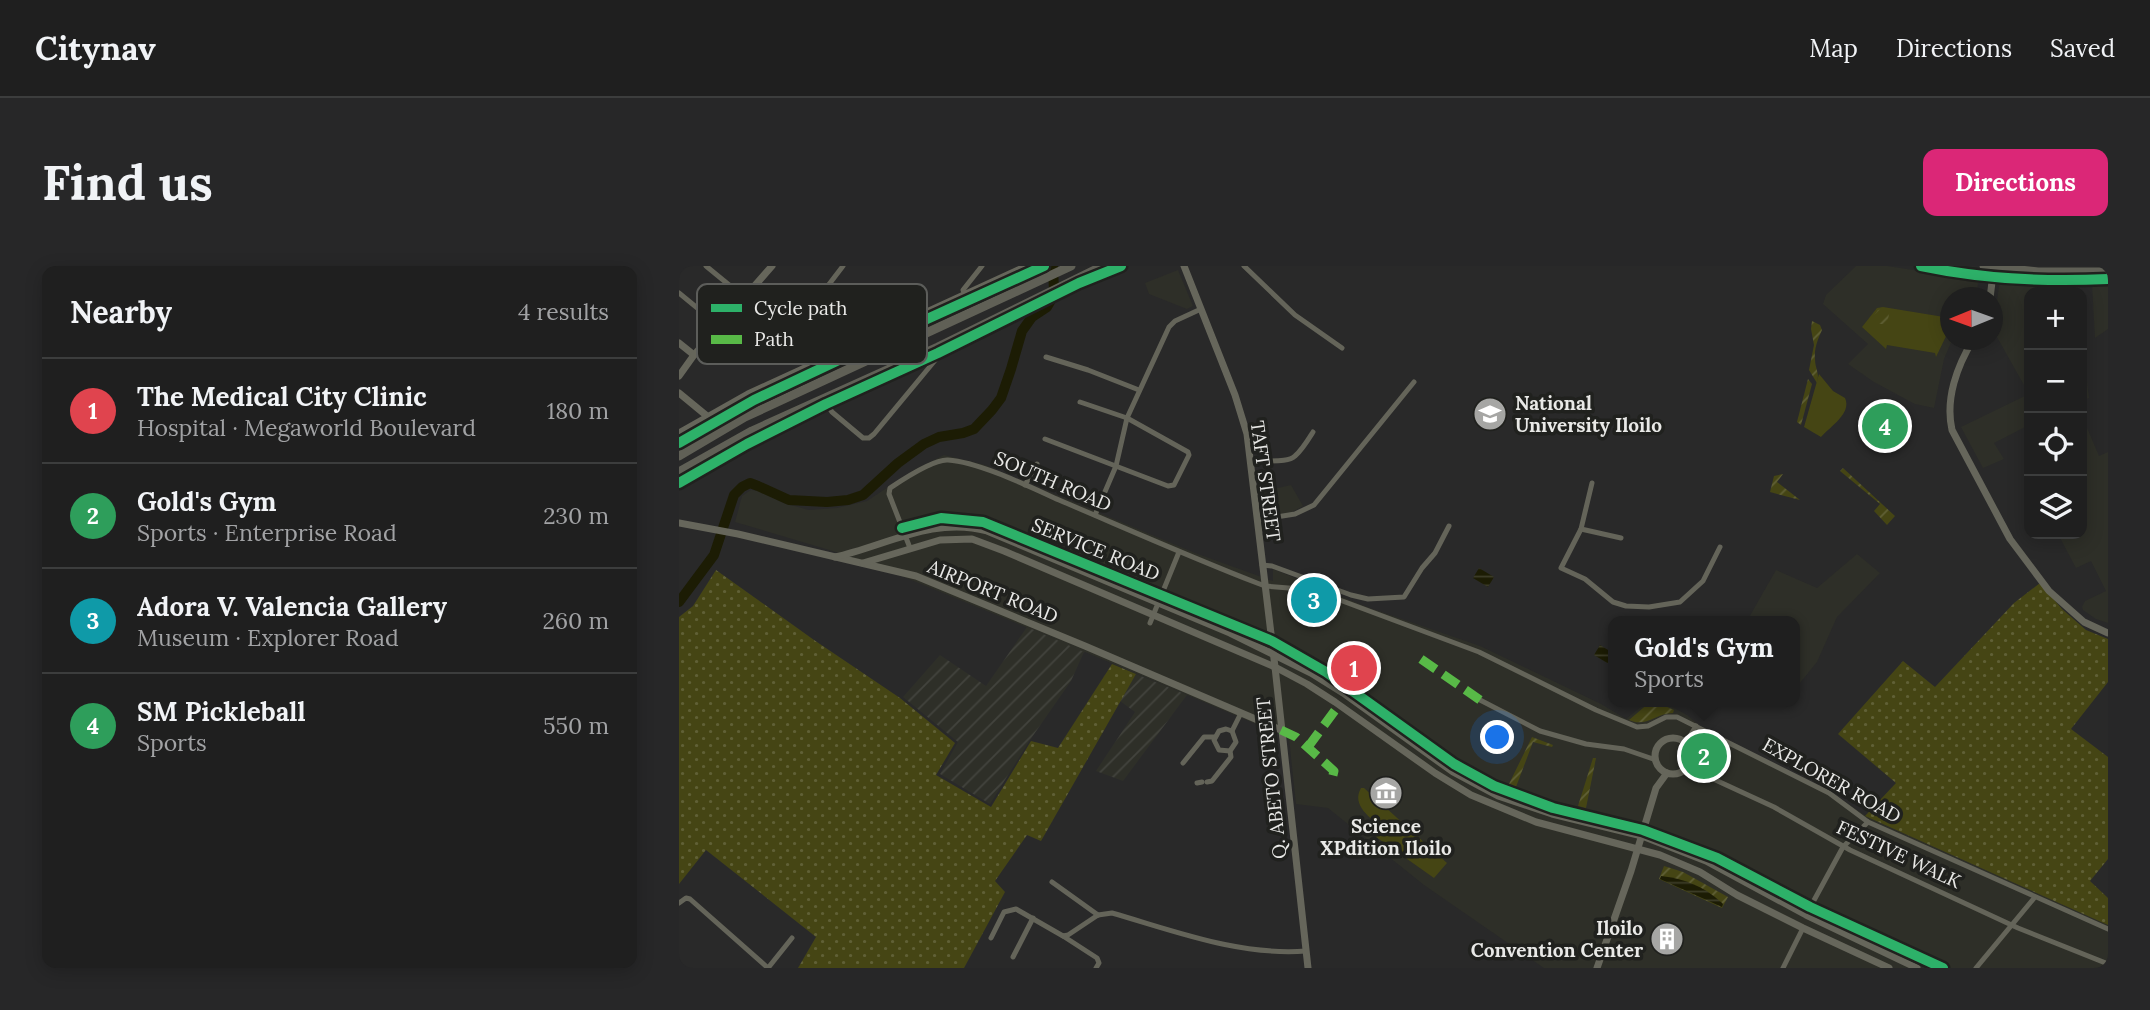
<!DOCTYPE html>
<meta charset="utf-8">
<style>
:root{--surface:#1f1f1f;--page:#272728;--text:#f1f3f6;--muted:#a1a2a4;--line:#3c3d3d;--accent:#db2777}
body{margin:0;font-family:Lora,serif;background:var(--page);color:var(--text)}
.controls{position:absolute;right:21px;top:21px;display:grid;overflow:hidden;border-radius:14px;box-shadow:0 4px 18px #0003}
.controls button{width:63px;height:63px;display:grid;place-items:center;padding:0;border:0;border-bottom:2px solid var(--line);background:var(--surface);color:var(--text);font:35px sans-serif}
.compass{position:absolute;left:1261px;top:21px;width:63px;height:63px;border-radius:50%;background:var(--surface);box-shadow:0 4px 18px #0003;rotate:269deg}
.you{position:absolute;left:819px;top:472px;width:24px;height:24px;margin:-18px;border:5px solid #fff;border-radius:50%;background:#1a73e8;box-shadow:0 0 0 10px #1a73e833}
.badge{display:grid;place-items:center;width:46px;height:46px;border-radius:50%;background:var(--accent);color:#fff;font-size:23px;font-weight:700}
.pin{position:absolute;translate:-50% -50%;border:4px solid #fff;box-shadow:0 2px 7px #0006}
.popup{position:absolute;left:929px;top:350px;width:192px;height:91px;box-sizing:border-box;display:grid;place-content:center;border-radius:14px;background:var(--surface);filter:drop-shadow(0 2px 5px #0005);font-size:23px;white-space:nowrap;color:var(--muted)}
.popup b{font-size:26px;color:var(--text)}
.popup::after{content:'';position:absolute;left:50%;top:100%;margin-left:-14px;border:14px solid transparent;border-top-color:var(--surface)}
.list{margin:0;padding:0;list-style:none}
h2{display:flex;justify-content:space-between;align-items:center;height:91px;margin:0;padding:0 28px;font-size:30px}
h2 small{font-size:23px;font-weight:400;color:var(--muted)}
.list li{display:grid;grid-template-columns:46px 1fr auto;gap:21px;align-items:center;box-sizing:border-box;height:105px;padding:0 28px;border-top:2px solid var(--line)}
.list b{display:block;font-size:26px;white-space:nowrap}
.list p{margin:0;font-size:23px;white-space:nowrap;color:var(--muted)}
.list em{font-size:23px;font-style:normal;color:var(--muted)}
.icon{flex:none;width:38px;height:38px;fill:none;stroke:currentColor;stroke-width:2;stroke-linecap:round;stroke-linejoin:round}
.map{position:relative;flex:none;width:1429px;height:702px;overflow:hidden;border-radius:14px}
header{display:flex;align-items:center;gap:42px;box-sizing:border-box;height:98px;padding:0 35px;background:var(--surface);border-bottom:2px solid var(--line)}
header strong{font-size:33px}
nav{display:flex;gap:38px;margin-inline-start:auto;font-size:24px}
.intro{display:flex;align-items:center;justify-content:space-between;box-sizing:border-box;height:168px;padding:0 42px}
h1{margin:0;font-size:49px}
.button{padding:18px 32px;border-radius:14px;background:var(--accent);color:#fff;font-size:24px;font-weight:700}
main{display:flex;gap:42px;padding:0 42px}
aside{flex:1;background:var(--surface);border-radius:14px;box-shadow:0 4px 18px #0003}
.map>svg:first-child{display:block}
.built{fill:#2e2f28}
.industrial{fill:url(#industrial-furrows)}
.grass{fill:url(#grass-dots)}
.park{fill:#454514}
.garden{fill:url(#garden-furrows)}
.water{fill:url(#water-rules)}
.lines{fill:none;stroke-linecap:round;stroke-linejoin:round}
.river{stroke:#1c1c04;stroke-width:10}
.street{stroke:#646459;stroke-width:5}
.secondary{stroke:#66665b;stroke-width:7}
.highway{stroke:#606056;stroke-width:9}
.quiet{stroke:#58b947;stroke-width:9;stroke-dasharray:18 9;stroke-linecap:butt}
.cycleway-casing{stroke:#20211e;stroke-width:15}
.cycleway{stroke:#2db169;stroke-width:10}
.labels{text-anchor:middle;stroke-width:7;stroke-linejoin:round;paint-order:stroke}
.poi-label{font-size:19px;font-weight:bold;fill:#e9e9e7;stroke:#20211e;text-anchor:start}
.street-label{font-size:19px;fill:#e9e9e7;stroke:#20211e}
.key{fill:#20211e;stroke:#5c5d5a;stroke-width:2}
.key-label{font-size:19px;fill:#e9e9e7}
</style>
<header>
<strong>Citynav</strong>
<nav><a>Map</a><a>Directions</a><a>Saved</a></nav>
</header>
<div class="intro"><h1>Find us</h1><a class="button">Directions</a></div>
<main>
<aside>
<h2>Nearby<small>4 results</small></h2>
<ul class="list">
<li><span class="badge" style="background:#e0444e">1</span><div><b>The Medical City Clinic</b><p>Hospital · Megaworld Boulevard</p></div><em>180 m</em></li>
<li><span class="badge" style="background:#2e9e5b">2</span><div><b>Gold's Gym</b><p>Sports · Enterprise Road</p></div><em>230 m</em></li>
<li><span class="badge" style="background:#0f9aa8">3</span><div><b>Adora V. Valencia Gallery</b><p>Museum · Explorer Road</p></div><em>260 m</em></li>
<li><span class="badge" style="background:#2e9e5b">4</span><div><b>SM Pickleball</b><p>Sports</p></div><em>550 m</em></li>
</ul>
</aside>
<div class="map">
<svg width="1429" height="702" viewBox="0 0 1429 702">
<defs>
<pattern id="industrial-furrows" width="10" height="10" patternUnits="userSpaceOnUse" patternTransform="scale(1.75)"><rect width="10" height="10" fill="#2e2f28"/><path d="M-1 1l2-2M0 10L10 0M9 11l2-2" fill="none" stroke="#42433d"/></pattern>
<pattern id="grass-dots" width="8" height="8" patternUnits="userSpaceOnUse" patternTransform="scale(1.75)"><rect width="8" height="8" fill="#454514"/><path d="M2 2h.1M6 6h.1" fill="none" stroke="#606036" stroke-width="1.8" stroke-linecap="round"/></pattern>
<pattern id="garden-furrows" width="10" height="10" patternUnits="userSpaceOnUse" patternTransform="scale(1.75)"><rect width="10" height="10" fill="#454514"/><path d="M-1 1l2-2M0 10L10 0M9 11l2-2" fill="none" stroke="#606036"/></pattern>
<pattern id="water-rules" width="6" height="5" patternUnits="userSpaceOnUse" patternTransform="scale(1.75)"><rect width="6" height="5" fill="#1c1c04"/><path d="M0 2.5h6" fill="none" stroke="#3d3d29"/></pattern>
</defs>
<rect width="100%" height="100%" fill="#292929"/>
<g class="built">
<path d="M 1177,0 L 1208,0 L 1299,14 L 1298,31 L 1272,32 L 1273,74 L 1265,93 L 1255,142 L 1236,138 L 1195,116 L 1169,98 L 1189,78 L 1144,38 L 1147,29 Z"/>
<path d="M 499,4 L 514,40 L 508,43 L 470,28 L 466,17 Z"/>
<path d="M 1321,13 L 1396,19 L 1397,26 L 1350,26 L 1350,159 L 1315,177 L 1325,193 L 1304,202 L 1282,161 L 1350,128 L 1314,64 Z"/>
<path d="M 1413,18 L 1429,18 L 1429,63 L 1416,72 Z"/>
<path d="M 1403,72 L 1410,132 L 1403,135 Z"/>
<path d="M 1406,157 L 1420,190 L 1429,186 L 1429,357 L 1417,353 L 1404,344 L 1403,341 L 1406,335 L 1427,325 L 1412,295 L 1397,302 L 1379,268 L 1403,268 L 1403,158 Z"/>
<path d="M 265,189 L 306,199 L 516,287 L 594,315 L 594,303 L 688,341 L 801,380 L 922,438 L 947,453 L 968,436 L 984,436 L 1008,449 L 1021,460 L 1150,525 L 1190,552 L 1429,659 L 1429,702 L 865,702 L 745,619 L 649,542 L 617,538 L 610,472 L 406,386 L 366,404 L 376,373 L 225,311 L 157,286 L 56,256 L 63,230 L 72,224 L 84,226 L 104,237 L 130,244 L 158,242 L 188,235 L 235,204 Z"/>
<path d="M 612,219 L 624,240 L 613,246 L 584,251 L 581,226 Z"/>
<path d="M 1178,288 L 1201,307 L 1158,351 L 1138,396 L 1116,423 L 1116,355 L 1068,355 L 1097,304 L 1138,322 Z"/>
</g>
<g class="industrial">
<path d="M 348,361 L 405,386 L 392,415 L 351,474 L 311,538 L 261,508 L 279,476 L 224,431 L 261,389 L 307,420 Z"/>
<path d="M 457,408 L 508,429 L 444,515 L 417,505 L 456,446 L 441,435 Z"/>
</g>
<g class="grass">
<path d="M 37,304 L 135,374 L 221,432 L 276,477 L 257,509 L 312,541 L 352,475 L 379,482 L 433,398 L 457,408 L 362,575 L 348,569 L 316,615 L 326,626 L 285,702 L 119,702 L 137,671 L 27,584 L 0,618 L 0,351 L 14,340 Z"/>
<path d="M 1361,317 L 1383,343 L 1407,364 L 1429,373 L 1429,416 L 1392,463 L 1429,491 L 1429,593 L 1411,615 L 1429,632 L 1429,659 L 1186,550 L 1217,517 L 1159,468 L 1224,395 L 1256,421 L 1335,337 Z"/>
</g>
<g class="park">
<path d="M 1204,41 L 1271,52 L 1271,62 L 1257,91 L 1256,87 L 1208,79 L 1207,83 L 1183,61 L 1198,42 Z"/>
<path d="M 1140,108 L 1154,125 L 1166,132 C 1173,147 1152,160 1142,171 L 1125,161 Z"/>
<path d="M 1217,137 L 1229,148 L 1195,184 L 1183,172 Z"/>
<path d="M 682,522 L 685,522 L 768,597 L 755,612 L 697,571 L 704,562 C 691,552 672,539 682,522 Z"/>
</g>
<g class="garden">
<path d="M 1204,43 L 1211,44 L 1208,58 L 1200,58 L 1192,54 L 1199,44 Z"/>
<path d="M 1133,55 L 1141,59 L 1143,64 C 1139,73 1135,82 1136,93 C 1136,103 1141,107 1138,117 L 1130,104 L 1135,79 L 1132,63 Z"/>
<path d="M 1129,113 L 1133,118 L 1122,159 L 1118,156 Z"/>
<path d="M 1164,202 L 1216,250 L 1208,259 L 1195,245 L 1201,238 L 1161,205 Z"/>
<path d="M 1104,208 L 1098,216 L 1121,234 L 1091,226 L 1095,210 Z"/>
<path d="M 971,436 L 977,436 L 995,444 L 994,447 C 977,447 967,462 950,454 Z"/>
<path d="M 853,471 L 874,479 L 873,481 L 854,476 L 837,521 L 830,518 Z"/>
<path d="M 914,492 L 917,492 L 907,542 L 899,540 Z"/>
<path d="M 731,572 L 741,580 L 731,591 L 721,584 Z"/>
<path d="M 985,600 L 1004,606 L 1049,631 L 1043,642 L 980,613 Z"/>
</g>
<g class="water">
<path d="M 800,302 L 815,311 L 809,321 L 794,312 Z"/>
<path d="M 921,379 L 934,387 L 930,398 L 915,389 Z"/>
<path d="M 982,610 C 1006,613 1024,620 1042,636 L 1044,638 L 1043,641 L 981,613 Z"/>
</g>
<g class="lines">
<path class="river" d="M 0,336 L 35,289 L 55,229 L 63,221 L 71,217 L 79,220 L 110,234 L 148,236 L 169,234 L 184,229 L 219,197 L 245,178 L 260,171 L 284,167 L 295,163 L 313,144 L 322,132 L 332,103 L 343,65 L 353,51 L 368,41 L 371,36 L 375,26 L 374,0"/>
<g class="street">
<path d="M 27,0 L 66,32"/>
<path d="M 565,0 L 616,49 L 663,82"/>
<path d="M 0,27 L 39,59"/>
<path d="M 286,29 L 284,24 L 303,0"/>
<path d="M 111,60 L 135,38 L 164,0"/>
<path d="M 367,91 L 409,104 L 460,124"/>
<path d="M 147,92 C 151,69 175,48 190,31"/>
<path d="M 144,133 L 153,146 L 184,172 L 190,172 L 195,168 L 258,92 L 259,81"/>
<path d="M 366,173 L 489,220 L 495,219 L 510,189 L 509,186 L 448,152 L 401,136"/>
<path d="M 571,196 C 584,193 608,198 616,190 C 623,184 629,174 634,166"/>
<path d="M 913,217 L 902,263 L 882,302 L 906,313 L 934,336 L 947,340 L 970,341 L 1001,336 L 1024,315 L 1041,281"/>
<path d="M 346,219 L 358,198"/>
<path d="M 416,249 L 437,200 L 448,152 L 490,61 L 496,55 L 522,43"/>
<path d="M 578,254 L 616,248 L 635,239 L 735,116"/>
<path d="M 223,262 L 262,252 L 304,256 L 593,375"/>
<path d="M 902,263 L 942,272"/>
<path d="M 231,282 L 210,228 L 211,222 C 223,214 254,193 269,194 C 300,196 351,221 380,234 C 446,262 511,291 578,317 L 586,320 L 634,324 L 800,386 L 917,444 L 958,461 L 969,460 L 987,451 L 998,451 L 1150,527 L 1189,556 L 1429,663"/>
<path d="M 583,299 L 593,300 L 672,329 L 689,333 L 725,331 L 743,302 L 756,287 L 770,260"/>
<path d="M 471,357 L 500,286"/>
<path d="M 801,434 L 861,465 L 907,478 L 945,483 L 977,494"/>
<path d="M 553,465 L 562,447"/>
<path d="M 551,485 L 540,484 L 535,474 L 540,465 L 547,463 L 553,465"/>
<path d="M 1011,485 L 1011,470 L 1017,460"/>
<path d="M 504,497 L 525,471 L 535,471"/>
<path d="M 1004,505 L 1006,500 L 1095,541 L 1171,584 L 1339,662 L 1429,698"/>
<path d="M 528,516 L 533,515 L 552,491 L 551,485 L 557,476 L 553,465"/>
<path d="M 518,517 L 523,516"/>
<path d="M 373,616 L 419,649"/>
<path d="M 0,637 L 7,632 L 11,633 L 89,702 L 113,672"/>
<path d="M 1127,649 L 1164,581 L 1189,556"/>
<path d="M 384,670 L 418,692 L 420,697 L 417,702"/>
<path d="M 312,672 L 325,646 L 337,643 L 384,670 L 389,669 L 419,649 L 433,647 C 496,665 560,690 627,685"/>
<path d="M 334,691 L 354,652"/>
<path d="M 1104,702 L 1124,662"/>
<path d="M 1297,702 L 1356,631"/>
</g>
<g class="secondary">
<path d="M 505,0 L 556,129 L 568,168 L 596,401 L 629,702"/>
<path d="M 1310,1 L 1313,16 L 1311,32"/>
<path d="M 1294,74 C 1278,100 1266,133 1273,164 L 1331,273 L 1370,325 L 1405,356 L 1429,367"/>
<path d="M 0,77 L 15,89 L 0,110"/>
<path d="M 15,89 L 93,0"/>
<path d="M 0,127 L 28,150"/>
<path d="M 0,167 L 69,128 L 348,0"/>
<path d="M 0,257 L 59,268 L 237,310 L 406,380 L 602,464"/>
<path d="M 156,291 C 206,280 255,250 308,265 L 551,367 L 632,407 L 664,427 L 774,506 L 819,530 L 873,548 L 963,570 L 1027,595 L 1127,649 L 1238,702"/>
<path d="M 184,297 L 261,274 L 293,273 L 325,285 L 596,401 L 628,418 L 656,436 L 756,507 L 792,529 L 857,556 L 981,589 L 1021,606 L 1058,629 L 1124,662 L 1210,702"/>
<circle cx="994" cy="490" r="18"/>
<path d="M 918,702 L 952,605 L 977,522 L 988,507"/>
</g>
<g class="highway">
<path d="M 1305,0 L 1359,6 L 1429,6"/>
<path d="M 212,62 L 220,79"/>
<path d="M 0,190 L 66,151 L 392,0"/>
<path d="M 0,206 L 73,165 L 259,81 L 424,0"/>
</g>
<g class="quiet">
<path d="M 742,393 L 801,434"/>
<path d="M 602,464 L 617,471 L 655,505 L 652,517"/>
<path d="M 629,481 L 660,439"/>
</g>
<defs>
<g id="cycleway">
<path d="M 1242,0 C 1303,13 1367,16 1429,13"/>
<path d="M 0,177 L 75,134 L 215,68 L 365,0"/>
<path d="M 0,217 L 68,178 L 147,138 L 259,87 L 400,17 L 442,0"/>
<path d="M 223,262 L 262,252 L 304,256 L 593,375 L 647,406 L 775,498 L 815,520 L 874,542 L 964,564 L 1038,592 L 1131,641 L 1264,702"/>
</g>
</defs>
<use href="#cycleway" class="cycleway-casing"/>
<use href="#cycleway" class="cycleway"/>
</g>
<defs>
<symbol id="university-disc" viewBox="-11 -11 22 22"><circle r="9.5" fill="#a6a6a4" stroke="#20211e"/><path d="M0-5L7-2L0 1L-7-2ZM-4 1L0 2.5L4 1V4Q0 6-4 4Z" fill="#fff"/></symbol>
<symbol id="museum-disc" viewBox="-11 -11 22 22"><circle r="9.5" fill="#a6a6a4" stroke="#20211e"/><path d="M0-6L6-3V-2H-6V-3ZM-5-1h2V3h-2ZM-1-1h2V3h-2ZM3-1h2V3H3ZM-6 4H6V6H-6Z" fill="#fff"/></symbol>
<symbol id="building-disc" viewBox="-11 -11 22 22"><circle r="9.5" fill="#a6a6a4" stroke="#20211e"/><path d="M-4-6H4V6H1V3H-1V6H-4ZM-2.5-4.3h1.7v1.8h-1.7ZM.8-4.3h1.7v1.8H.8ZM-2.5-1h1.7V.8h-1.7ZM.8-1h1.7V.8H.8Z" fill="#fff"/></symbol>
</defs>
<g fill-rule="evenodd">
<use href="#university-disc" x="792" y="129" width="38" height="38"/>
<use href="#museum-disc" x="688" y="508" width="38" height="38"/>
<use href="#building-disc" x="969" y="654" width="38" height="38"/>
</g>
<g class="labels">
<g class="poi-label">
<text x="836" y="144">National<tspan x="836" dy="22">University Iloilo</tspan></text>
<text x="707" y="567" text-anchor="middle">Science<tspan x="707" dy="22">XPdition Iloilo</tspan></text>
<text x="964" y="669" text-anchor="end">Iloilo<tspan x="964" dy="22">Convention Center</tspan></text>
</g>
<g class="street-label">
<text transform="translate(374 215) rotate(23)" y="7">SOUTH ROAD</text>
<text transform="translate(587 215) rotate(82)" y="7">TAFT STREET</text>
<text transform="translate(417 283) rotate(22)" y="7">SERVICE ROAD</text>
<text transform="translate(314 325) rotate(22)" y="7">AIRPORT ROAD</text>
<text transform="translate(592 512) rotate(-96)" y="7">Q. ABETO STREET</text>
<text transform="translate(1153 514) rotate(29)" y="7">EXPLORER ROAD</text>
<text transform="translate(1220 588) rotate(25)" y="7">FESTIVE WALK</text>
</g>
</g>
<rect x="18" y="18" width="230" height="80" rx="10" class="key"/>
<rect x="32" y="38" width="31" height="8" fill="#2db169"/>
<rect x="32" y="69" width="31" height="9" fill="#58b947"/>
<g class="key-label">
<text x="75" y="49">Cycle path</text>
<text x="75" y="80">Path</text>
</g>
</svg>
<div class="controls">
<button>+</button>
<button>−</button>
<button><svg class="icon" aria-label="locate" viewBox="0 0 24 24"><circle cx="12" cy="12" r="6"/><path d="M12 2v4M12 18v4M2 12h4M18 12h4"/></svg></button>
<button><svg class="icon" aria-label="layers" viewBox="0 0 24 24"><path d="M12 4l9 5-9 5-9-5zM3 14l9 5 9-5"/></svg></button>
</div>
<svg class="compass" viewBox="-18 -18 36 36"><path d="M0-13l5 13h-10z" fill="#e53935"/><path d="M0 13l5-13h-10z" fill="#a1a2a4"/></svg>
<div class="you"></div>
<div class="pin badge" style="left:675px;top:402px;background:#e0444e">1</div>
<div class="pin badge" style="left:1025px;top:490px;background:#2e9e5b">2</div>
<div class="popup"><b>Gold's Gym</b>Sports</div>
<div class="pin badge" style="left:635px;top:334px;background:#0f9aa8">3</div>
<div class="pin badge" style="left:1206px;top:160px;background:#2e9e5b">4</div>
</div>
</main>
